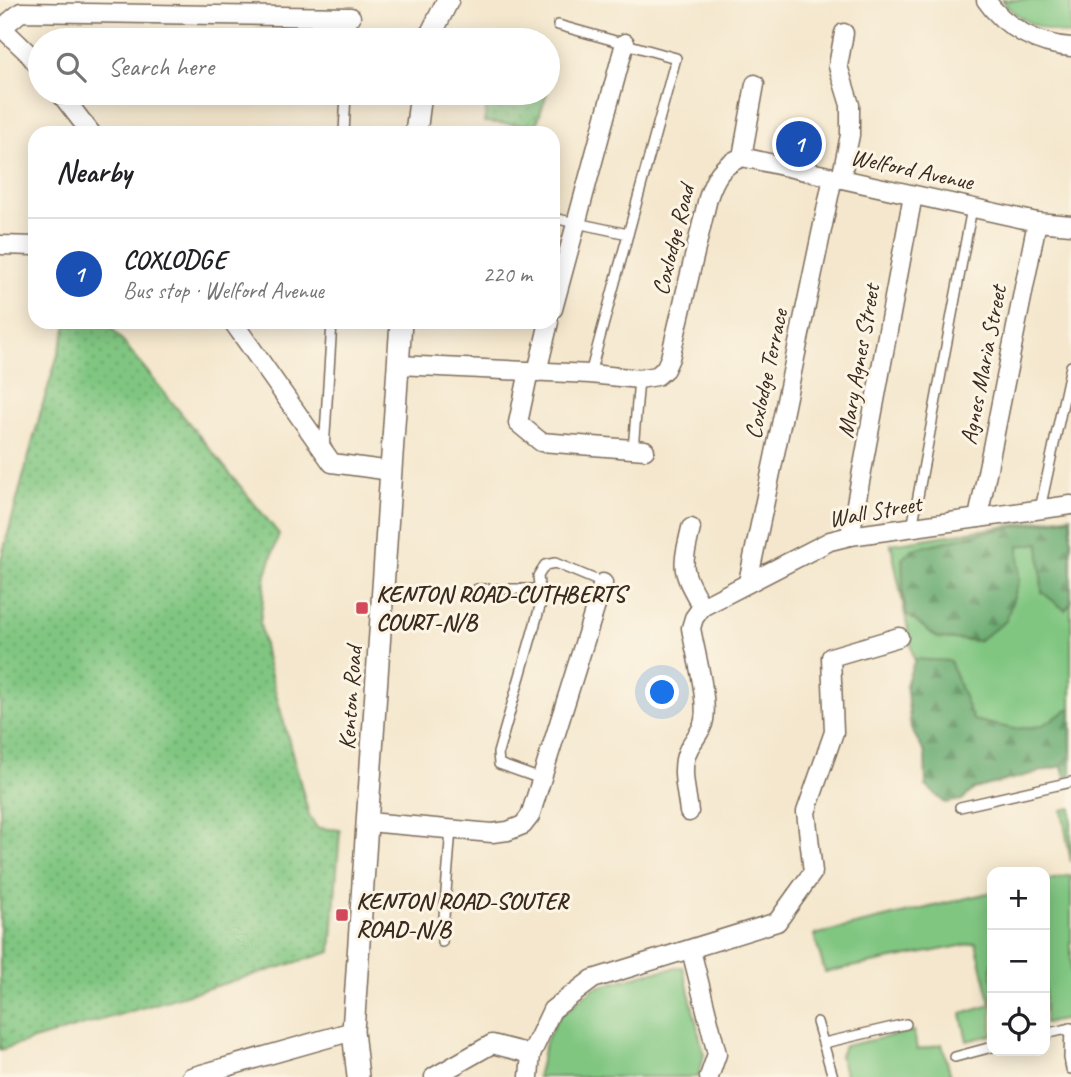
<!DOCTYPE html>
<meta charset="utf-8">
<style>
:root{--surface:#fff;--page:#f2f2f2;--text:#202124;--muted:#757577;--line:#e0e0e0;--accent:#111827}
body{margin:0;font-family:Caveat,sans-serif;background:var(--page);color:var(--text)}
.controls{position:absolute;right:21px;bottom:21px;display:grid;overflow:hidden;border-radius:14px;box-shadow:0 4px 18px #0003}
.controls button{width:63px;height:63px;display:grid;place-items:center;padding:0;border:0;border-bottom:2px solid var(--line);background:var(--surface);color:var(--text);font:35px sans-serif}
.you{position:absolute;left:663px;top:693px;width:24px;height:24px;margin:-18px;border:5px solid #fff;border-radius:50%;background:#1a73e8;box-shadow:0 0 0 10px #1a73e833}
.badge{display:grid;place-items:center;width:46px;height:46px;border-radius:50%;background:var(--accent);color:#fff;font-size:23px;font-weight:700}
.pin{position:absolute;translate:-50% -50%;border:4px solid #fff;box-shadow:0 2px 7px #0006}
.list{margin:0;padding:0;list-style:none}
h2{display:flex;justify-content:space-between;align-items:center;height:91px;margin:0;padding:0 28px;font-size:30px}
h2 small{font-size:23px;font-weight:400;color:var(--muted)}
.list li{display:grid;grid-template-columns:46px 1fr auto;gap:21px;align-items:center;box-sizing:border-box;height:112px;padding:0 28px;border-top:2px solid var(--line)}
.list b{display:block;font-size:26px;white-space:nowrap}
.list p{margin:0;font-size:23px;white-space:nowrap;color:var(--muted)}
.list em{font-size:23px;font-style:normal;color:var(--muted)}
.icon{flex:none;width:38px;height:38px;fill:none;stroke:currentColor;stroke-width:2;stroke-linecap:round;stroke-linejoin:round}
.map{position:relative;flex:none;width:1071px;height:1077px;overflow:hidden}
.search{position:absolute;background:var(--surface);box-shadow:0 4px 18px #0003;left:28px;top:28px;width:532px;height:77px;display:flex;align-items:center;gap:18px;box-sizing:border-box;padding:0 24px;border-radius:38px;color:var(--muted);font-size:26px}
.panel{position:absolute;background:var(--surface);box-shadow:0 4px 18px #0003;left:28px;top:126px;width:532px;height:203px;border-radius:21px}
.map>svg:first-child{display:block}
.green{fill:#80c681;stroke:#5e7850;stroke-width:2}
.forest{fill:url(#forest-firs);stroke:#526a46;stroke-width:2}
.garden{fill:url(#garden-dots);stroke:#5e7850;stroke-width:2}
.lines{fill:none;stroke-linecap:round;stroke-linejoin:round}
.service-casing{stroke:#7c6c5b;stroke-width:12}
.minor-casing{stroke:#7c6c5b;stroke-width:21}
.tertiary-casing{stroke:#7c6c5b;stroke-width:24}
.service{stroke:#fff;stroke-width:9}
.minor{stroke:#fff;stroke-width:18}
.tertiary{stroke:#fff;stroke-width:21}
.poi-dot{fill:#d1495b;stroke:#fcf5e5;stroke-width:2.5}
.labels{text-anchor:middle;stroke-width:6;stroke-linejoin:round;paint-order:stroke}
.street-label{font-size:24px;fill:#3b2a1e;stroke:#fcf5e5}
.poi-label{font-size:24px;font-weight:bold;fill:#3b2a1e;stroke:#fcf5e5;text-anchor:start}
</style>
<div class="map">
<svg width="1071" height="1077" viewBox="0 0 1071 1077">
<defs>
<pattern id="forest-firs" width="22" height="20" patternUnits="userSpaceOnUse" patternTransform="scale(1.75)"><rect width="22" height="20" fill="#68ab6f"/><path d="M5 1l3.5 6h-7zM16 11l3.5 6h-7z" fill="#578b5b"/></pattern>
<pattern id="garden-dots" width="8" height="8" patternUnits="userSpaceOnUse" patternTransform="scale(1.75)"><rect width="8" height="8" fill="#80c681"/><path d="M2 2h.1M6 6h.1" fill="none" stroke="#6aa169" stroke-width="1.8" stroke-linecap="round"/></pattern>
</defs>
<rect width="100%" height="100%" fill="#fcf5e5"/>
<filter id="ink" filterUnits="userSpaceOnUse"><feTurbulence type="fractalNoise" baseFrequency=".0143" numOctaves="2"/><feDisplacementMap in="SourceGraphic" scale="14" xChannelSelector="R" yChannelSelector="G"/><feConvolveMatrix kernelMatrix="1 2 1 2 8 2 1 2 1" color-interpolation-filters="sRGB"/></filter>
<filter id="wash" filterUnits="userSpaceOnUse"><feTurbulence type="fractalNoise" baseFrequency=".00686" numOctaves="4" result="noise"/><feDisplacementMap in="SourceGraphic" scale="28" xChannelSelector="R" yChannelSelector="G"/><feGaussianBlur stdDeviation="1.57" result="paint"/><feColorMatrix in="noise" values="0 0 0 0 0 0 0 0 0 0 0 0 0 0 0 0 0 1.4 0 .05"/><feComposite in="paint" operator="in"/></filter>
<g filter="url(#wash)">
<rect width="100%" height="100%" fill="#f4e7cd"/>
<g class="green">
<path d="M 1002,0 L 1071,0 L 1071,35 C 1045,31 1018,22 1002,0 Z"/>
<path d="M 1071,516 L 1071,762 L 941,796 L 891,544 Z"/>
<path d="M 1071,808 L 1071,862 L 1062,810 Z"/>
<path d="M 1071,875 L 1071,1019 L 1045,1023 L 1045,881 Z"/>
<path d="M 992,892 L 992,1035 L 967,1041 L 961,1014 L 991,1005 L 976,943 L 825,972 L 814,935 Z"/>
<path d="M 683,967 L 704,1055 L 698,1077 L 537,1077 L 546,1041 L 557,1019 L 594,988 L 653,972 Z"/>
<path d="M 914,1031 L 917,1050 L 942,1044 L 951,1076 L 846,1077 L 840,1056 L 844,1046 Z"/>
</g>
<g class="forest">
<path d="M 1071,518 L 1071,603 L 1065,610 L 1042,592 L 1039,543 L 1019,546 L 1019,581 L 1006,621 L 978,641 L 938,638 L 906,614 L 903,594 L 902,559 L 913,549 L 985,532 Z"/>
<path d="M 915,659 L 950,661 L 973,720 L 1014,729 L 1041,726 L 1071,708 L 1071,776 L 1065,777 L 1062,766 L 974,789 L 962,800 L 945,803 L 926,786 L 925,754 L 911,728 L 906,684 Z"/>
</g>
<g class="garden">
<path d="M 489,93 L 547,93 L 536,126 L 484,122 Z"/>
<path d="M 68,322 L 107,322 L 279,534 L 266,574 L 260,623 L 267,661 L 309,815 L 317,828 L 340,830 L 331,952 L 0,1050 L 0,563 L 42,407 Z"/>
</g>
</g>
<g filter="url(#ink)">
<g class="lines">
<defs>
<g id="service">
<path d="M 558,25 L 676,58 L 590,374"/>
<path d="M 350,40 L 351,17"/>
<path d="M 344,133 L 346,93"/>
<path d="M 553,218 L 628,234"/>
<path d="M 633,449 L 639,379"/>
<path d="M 324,450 L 332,322"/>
<path d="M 1040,509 L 1071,366"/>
<path d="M 912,528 L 972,208"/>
<path d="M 477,589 L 541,589"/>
<path d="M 541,779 L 499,764 L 498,753 L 541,603 L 538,576 L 545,565 L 555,563 L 603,583"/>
<path d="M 960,807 L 1071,782"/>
<path d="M 442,942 L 451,829"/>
<path d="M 817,1022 L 833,1077"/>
<path d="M 1070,1028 L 1069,1058 L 1071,1069"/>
<path d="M 1045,1034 L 1071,1028"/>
<path d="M 824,1043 L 906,1024"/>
<path d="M 955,1057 L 992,1047"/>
</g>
<g id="minor">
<path d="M 986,0 C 1004,27 1038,45 1071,47"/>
<path d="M 0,26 L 28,53 L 40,68"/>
<path d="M 3,27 L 21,12 L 351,17"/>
<path d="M 60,93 L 91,133"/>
<path d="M 742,157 L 1037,222 L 1071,225"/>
<path d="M 841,179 L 850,135 L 850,105 L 838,66 L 844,33"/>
<path d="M 0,245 L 35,246"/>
<path d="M 553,309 L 625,43"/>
<path d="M 233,322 L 332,463 L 391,471"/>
<path d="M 398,365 L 590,374 L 639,379 L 657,376 L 665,369 L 670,358 L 708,198 C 715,177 721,166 742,157 L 755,84"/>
<path d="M 529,371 L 518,423 L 541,442 L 645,450"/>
<path d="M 537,372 L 549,322"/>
<path d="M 978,518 L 1037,222"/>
<path d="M 691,528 C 681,571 681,569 702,607"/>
<path d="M 850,536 L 913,195"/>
<path d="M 748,582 L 833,177"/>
<path d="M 689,812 C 687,793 680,770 687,753 C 691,741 702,733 704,720 C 708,697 695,652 691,628 L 694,618 L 702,607 L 830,541 L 850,536 L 1071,505"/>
<path d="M 368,822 L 492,833 L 508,831 L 523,825 L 530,816 L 603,583"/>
<path d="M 691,950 L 717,1054 L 709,1077"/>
<path d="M 191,1077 L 353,1031"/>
<path d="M 434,1077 L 492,1044 L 531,1054"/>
<path d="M 529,1077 L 531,1054 L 552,1010 L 593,979 L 777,922 L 813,872 L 806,812 L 834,732 L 831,657 L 899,637"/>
</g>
<g id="tertiary">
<path d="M 428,40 L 448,0"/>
<path d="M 416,133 L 421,93"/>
<path d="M 358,1077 L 353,1031 L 401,322"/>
</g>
</defs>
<use href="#service" class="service-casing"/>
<use href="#minor" class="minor-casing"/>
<use href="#tertiary" class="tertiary-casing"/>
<use href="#service" class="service"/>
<use href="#minor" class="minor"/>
<use href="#tertiary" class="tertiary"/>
</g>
</g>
<g class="poi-dot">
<rect x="355" y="601" width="14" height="14" rx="3.5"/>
<rect x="335" y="908" width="14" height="14" rx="3.5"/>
</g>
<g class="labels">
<g class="street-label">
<text transform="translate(912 169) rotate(12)" y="8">Welford Avenue</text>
<text transform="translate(673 240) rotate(-76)" y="8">Coxlodge Road</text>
<text transform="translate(858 361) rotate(-80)" y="8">Mary Agnes Street</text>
<text transform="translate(983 365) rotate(-79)" y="8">Agnes Maria Street</text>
<text transform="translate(766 374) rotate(-78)" y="8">Coxlodge Terrace</text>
<text transform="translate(875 511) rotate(-10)" y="8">Wall Street</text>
<text transform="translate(350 698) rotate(-86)" y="8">Kenton Road</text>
</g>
<g class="poi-label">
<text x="376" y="602">KENTON ROAD-CUTHBERTS<tspan x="376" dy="28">COURT-N/B</tspan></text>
<text x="356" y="909">KENTON ROAD-SOUTER<tspan x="356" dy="28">ROAD-N/B</tspan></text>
</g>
</g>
</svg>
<div class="controls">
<button>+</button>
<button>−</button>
<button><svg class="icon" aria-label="locate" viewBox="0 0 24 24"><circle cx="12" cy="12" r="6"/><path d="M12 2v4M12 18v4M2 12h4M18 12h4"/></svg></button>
</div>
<div class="you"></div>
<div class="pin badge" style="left:799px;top:144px;background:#1a4fb4">1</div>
<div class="search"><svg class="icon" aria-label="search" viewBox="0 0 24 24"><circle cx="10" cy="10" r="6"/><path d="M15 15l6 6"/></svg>Search here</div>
<section class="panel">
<h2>Nearby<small></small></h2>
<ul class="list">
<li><span class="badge" style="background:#1a4fb4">1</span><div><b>COXLODGE</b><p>Bus stop · Welford Avenue</p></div><em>220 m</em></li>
</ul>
</section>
</div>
